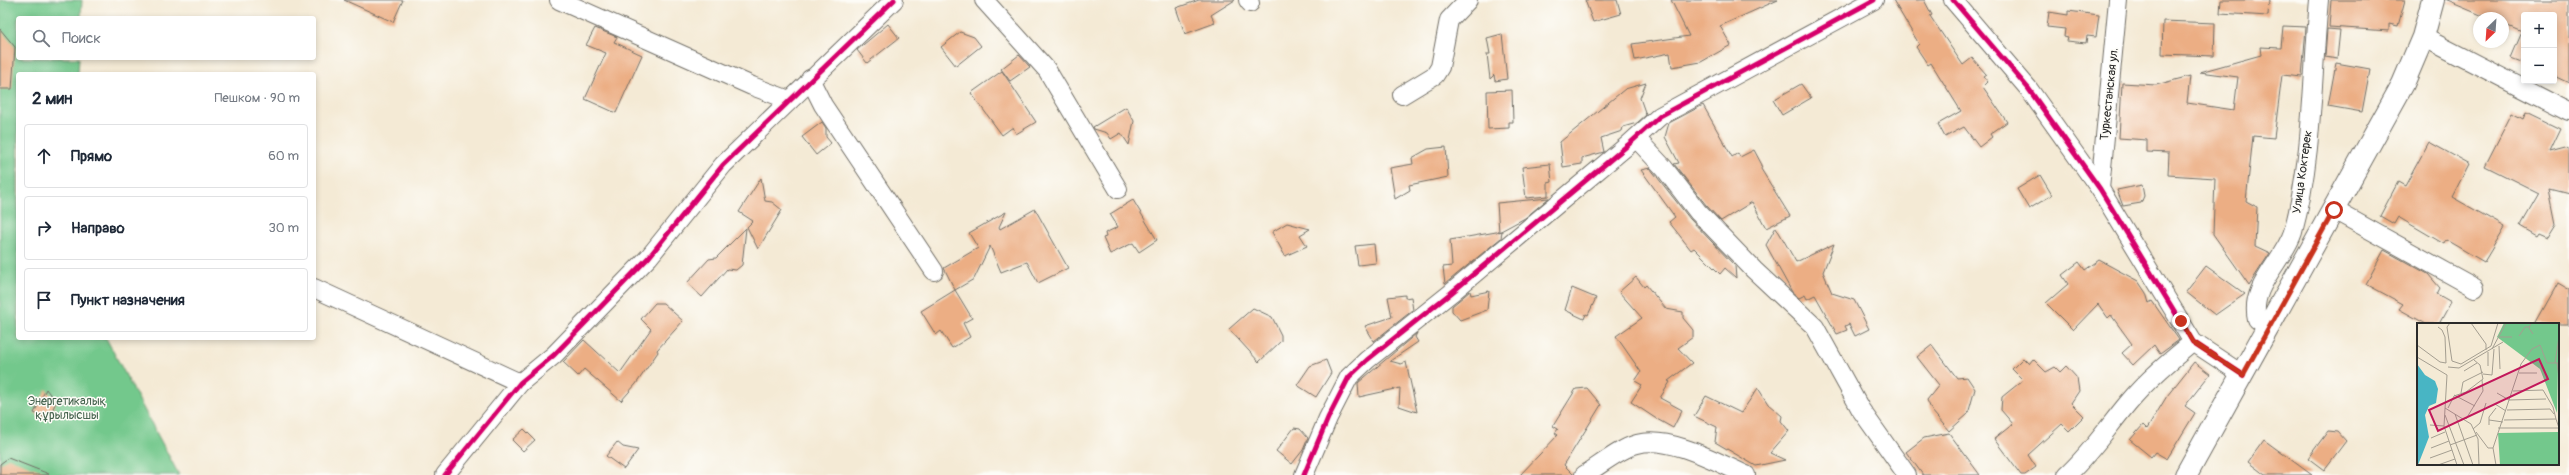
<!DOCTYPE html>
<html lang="ru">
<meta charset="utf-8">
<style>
:root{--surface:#fff;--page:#f2f2f3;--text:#1f2937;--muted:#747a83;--line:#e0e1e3}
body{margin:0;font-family:Pangolin,sans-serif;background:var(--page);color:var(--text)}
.controls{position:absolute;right:12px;top:12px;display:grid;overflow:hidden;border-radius:4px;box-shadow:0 2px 6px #0003}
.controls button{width:36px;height:36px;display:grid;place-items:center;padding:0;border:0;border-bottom:1px solid var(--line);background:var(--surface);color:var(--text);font:20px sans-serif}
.compass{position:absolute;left:2473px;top:12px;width:36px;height:36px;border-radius:50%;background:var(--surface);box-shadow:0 2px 6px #0003;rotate:205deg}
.stop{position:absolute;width:12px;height:12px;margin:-9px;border:3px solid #c8321e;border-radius:50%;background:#fff}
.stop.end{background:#c8321e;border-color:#fff;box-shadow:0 1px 4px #0008}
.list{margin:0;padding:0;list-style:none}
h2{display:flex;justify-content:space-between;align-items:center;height:52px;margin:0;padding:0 16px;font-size:17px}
h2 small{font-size:13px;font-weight:400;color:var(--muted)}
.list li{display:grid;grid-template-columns:26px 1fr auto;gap:12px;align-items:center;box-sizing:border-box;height:64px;margin:0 8px 8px;padding:0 8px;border:1px solid var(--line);border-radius:4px}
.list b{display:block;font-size:15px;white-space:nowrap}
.list em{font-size:13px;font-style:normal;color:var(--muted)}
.icon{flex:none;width:22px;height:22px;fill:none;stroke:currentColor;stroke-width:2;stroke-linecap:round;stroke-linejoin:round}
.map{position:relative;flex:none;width:2569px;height:475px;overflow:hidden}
.search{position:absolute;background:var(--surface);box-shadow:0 2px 6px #0003;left:16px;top:16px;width:300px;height:44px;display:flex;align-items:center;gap:10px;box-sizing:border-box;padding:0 14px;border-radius:4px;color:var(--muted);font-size:15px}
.panel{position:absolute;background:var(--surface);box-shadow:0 2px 6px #0003;left:16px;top:72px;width:300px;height:268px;border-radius:4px}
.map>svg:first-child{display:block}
.green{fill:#73c88c;stroke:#4f7a5c}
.building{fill:#ecae84}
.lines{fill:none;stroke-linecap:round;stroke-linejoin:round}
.minor-casing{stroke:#716e66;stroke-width:20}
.secondary-casing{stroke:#716e66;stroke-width:24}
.minor{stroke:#fff;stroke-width:18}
.secondary{stroke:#fff;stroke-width:22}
.cycleway-casing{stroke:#fdfcf7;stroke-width:8}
.cycleway{stroke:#d6006c;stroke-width:5}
.route{stroke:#c8321e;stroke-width:5}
.labels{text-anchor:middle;stroke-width:3;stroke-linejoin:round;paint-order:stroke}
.street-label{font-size:12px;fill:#2b2b2b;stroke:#fdfcf7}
.park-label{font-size:12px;fill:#44624d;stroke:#fdfcf7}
.inset-road{fill:none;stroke:#a49e91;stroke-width:1}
.view{fill:#c2185b;fill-opacity:0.15;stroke:#c2185b;stroke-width:2}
.inset-edge{fill:none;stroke:#2b2b2b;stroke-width:2}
</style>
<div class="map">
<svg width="2569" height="475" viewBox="0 0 2569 475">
<rect width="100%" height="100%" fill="#fdfcf7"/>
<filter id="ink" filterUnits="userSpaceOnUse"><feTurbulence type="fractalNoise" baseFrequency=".025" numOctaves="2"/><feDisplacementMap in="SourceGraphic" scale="8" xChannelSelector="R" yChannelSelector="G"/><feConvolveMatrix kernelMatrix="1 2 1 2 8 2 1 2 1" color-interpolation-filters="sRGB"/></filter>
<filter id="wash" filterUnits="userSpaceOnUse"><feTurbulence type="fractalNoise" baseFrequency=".012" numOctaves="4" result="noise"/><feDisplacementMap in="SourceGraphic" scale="16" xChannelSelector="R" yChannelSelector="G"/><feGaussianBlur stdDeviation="0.9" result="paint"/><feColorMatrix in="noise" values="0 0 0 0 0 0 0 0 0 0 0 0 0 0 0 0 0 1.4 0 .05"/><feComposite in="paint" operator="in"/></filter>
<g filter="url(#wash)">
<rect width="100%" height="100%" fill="#f4ead5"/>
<path class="green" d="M 0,0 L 82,0 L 81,18 L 18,18 L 18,58 L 79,58 L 78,74 L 18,74 L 18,338 L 106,338 L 179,475 L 0,475 Z"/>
<g id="blocks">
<g class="building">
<path d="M 344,0 L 403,0 L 393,22 Z"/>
<path d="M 1199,0 L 1235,0 L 1211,15 L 1215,23 L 1185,34 L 1176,8 Z"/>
<path d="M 1585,0 L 1617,0 L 1621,14 L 1593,22 Z"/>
<path d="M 1671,0 L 1778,0 L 1720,26 L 1731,45 L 1701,62 L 1672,67 L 1670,53 L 1635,60 L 1632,44 L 1689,36 Z"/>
<path d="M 1893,0 L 1924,0 L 1932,15 L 1930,16 L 1963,65 L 1972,58 L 1986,74 L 1983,76 L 1988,82 L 1983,87 L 2007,122 L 1990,134 L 1992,137 L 1979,147 L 1964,127 L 1945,137 L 1938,124 L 1961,111 L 1931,63 L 1928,65 L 1916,47 L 1919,44 Z"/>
<path d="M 2221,0 L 2269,0 L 2268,16 L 2220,13 Z"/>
<path d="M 2331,0 L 2405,0 L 2398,26 L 2389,24 L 2389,31 L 2329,27 Z"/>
<path d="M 2445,0 L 2569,0 L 2569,83 L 2554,76 L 2554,15 L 2524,15 L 2524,63 L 2511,58 L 2522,32 L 2503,24 L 2503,18 L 2488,18 Z"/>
<path d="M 2068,11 L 2099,15 L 2096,37 L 2087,36 L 2086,43 L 2067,41 L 2068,38 L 2064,37 L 2065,29 L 2047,27 L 2049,12 L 2068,15 Z"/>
<path d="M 2163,21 L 2215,23 L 2214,56 L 2162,54 Z"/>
<path d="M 888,24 L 899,38 L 867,63 L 857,50 Z"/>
<path d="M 2283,26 L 2306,27 L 2302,77 L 2282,75 L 2274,138 L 2253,136 L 2246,201 L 2257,207 L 2255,246 L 2270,253 L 2249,285 L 2213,234 L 2215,178 L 2168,175 L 2169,153 L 2147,152 L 2147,140 L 2119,138 L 2122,83 L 2156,85 L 2190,76 L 2187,103 L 2234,110 L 2238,77 L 2200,72 L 2261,55 L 2260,47 L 2281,48 Z"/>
<path d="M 595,28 L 617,37 L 614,42 L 642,55 L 616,113 L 585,99 L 606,53 L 586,45 Z"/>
<path d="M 0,29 L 15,47 L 12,89 L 0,89 Z"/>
<path d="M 2327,29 L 2340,30 L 2337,59 L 2325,57 Z"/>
<path d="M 960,32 L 974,37 L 981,46 L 956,66 L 941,47 Z"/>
<path d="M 1502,34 L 1507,79 L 1495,81 L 1494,75 L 1490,79 L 1487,54 L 1490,54 L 1487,38 Z"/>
<path d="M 1019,55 L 1030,67 L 1010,81 L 1001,69 Z"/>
<path d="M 2336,63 L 2370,69 L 2362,112 L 2328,106 Z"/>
<path d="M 1002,71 L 1036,122 L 1016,134 L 1013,127 L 1002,135 L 971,93 Z"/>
<path d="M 1646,83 L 1640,98 L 1646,115 L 1637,123 L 1623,127 L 1622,131 L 1601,138 L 1604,152 L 1582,158 L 1582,164 L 1563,167 L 1560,142 L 1625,89 Z"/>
<path d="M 1801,84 L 1811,98 L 1782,115 L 1773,100 Z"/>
<path d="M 1512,90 L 1513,122 L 1509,122 L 1509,128 L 1488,129 L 1487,91 Z"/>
<path d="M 1703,105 L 1732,157 L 1738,153 L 1740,157 L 1754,150 L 1762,165 L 1761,169 L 1790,216 L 1766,228 L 1752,202 L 1721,221 L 1706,205 L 1674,164 L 1679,163 L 1665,137 L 1669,123 Z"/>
<path d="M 1126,107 L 1134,121 L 1129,145 L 1121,133 L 1111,139 L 1107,133 L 1094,129 L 1093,127 Z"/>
<path d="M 2526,112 L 2561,129 L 2550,152 L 2569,147 L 2569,194 L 2549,189 L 2556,224 L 2548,237 L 2539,233 L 2537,236 L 2520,226 L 2539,193 L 2485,166 L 2512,113 L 2523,119 Z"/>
<path d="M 822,122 L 826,128 L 826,137 L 831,143 L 816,155 L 802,137 Z"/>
<path d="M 2429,142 L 2469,164 L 2452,197 L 2505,227 L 2484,262 L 2446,240 L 2444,244 L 2398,217 L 2394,224 L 2380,216 L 2398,182 L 2405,186 Z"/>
<path d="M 1446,147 L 1448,177 L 1409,185 L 1410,190 L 1395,199 L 1390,168 L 1413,164 L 1412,158 L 1428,149 Z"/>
<path d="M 1550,164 L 1552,182 L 1548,183 L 1548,196 L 1526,198 L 1522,167 Z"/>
<path d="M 1650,168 L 1690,219 L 1735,266 L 1736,278 L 1725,268 L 1720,274 L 1694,248 L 1691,250 L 1669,222 L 1675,217 L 1641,170 Z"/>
<path d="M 2040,175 L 2052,195 L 2029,209 L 2017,189 Z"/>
<path d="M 761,178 L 765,201 L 772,202 L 782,210 L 758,249 L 747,227 L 753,221 L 739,212 Z"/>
<path d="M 2142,185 L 2144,196 L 2141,203 L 2123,206 L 2117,190 Z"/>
<path d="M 1549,198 L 1525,218 L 1499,232 L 1497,203 Z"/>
<path d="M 1133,200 L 1157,240 L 1139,252 L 1133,243 L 1110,254 L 1103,238 L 1106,237 L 1105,233 L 1118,227 L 1110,214 Z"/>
<path d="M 1035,209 L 1068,268 L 1038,283 L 1027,262 L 1001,272 L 990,246 L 974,279 L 955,290 L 944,268 L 978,248 L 969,233 L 1006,212 L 999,227 L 1000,229 Z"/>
<path d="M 1287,223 L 1310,229 L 1300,235 L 1307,246 L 1285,256 L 1272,232 Z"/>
<path d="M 1776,227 L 1796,262 L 1834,244 L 1823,272 L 1832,293 L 1854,300 L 1869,329 L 1855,336 L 1849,324 L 1845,326 L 1847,330 L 1837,334 L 1815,295 L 1807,299 L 1805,295 L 1799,298 L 1792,292 L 1766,245 Z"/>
<path d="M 746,228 L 742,265 L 736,270 L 727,269 L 702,297 L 687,283 L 709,259 L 716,258 Z"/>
<path d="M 1502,231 L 1501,238 L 1445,284 L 1443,267 L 1452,266 L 1450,240 Z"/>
<path d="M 1374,244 L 1376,263 L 1358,265 L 1355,246 Z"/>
<path d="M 2384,250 L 2428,274 L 2440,288 L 2437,294 L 2451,302 L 2439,324 L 2426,324 L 2399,309 L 2403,304 L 2366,284 Z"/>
<path d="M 2099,260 L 2138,281 L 2146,293 L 2149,303 L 2152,301 L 2179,340 L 2160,354 L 2154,345 L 2133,365 L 2122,353 L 2132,344 L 2111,315 L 2108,318 L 2098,304 L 2073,330 L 2046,303 L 2068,284 L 2062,275 L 2079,262 L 2085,270 Z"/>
<path d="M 2206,266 L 2245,294 L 2215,315 L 2186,292 Z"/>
<path d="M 1636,277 L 1644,287 L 1646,285 L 1666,309 L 1683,312 L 1683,318 L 1693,330 L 1693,337 L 1678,348 L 1692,363 L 1668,381 L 1670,382 L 1660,398 L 1682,410 L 1673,428 L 1655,418 L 1631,402 L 1642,385 L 1635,381 L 1641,372 L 1616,336 L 1642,318 L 1619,292 Z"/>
<path d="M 2557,283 L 2569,290 L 2569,324 L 2534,324 Z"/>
<path d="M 1572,288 L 1596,298 L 1588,315 L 1586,314 L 1584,319 L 1565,310 Z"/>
<path d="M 955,290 L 972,318 L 963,323 L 970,337 L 952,348 L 941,331 L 936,335 L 921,311 Z"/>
<path d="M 1470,291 L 1471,295 L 1489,291 L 1487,310 L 1460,320 L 1452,311 L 1452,306 Z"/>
<path d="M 1405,295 L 1405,298 L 1411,297 L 1413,310 L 1374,341 L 1365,326 L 1392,317 L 1388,297 Z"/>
<path d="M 655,303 L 663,303 L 683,321 L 657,350 L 658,352 L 636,384 L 621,401 L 584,369 L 578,376 L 563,362 L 584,340 L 620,373 L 651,329 L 641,319 Z"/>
<path d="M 1253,308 L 1272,317 L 1281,335 L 1281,341 L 1259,362 L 1229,329 Z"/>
<path d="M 1417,333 L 1415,337 L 1418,342 L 1390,361 L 1401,364 L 1406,362 L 1417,412 L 1399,406 L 1400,388 L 1359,397 L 1358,383 Z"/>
<path d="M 1932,345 L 1957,378 L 1967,377 L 1975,389 L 1968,414 L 1949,431 L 1932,411 L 1927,400 L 1939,385 L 1917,357 Z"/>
<path d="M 2023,358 L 2029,364 L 2033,359 L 2046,372 L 2055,367 L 2060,372 L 2066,366 L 2077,378 L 2079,391 L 2071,403 L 2084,416 L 2069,431 L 2062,424 L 2028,455 L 2036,467 L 2025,475 L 2021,475 L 1994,439 L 2013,424 L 2001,410 L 2002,397 L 2023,380 L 2012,369 Z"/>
<path d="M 1326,360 L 1331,373 L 1316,397 L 1297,385 L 1310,366 Z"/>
<path d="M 2194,362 L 2210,374 L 2185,406 L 2195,413 L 2167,459 L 2155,452 L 2151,457 L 2130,440 L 2143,425 L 2147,429 L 2167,396 Z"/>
<path d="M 1587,388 L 1601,405 L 1564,465 L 1574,475 L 1520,475 L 1558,435 L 1555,433 L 1558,429 L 1553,426 L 1576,389 Z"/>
<path d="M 1758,388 L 1768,404 L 1782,416 L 1781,421 L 1789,431 L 1770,453 L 1785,460 L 1756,466 L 1715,442 L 1717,427 L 1694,416 L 1706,396 L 1741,413 Z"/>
<path d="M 46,389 L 56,402 L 48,419 L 34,413 Z"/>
<path d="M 1294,428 L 1300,429 L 1308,438 L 1303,450 L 1292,464 L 1276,451 Z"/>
<path d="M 524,429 L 535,440 L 523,451 L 512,440 Z"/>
<path d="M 2328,431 L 2338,432 L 2346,441 L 2324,470 L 2308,458 Z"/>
<path d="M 1949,433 L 1980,475 L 1923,475 L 1906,452 L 1924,438 Z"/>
<path d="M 2264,440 L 2312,475 L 2265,475 L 2248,462 Z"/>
<path d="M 617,442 L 623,447 L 638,450 L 624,469 L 606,456 Z"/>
<path d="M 8,458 L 49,474 L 48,475 L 0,475 L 0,464 Z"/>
</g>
</g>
</g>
<g filter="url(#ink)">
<use href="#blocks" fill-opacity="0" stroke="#716e66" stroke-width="1"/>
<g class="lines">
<defs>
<g id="minor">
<path d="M 559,0 L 752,86 L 789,100"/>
<path d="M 984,0 L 1047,70 L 1118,189"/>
<path d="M 1248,0 L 1250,3"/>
<path d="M 1953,0 L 2028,88 L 2100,189 L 2193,342 L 2243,375"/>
<path d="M 2423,37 L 2569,112"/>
<path d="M 810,79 L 823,105 L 934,271"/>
<path d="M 1402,95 L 1435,75 L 1440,67 L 1449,20 L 1468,0"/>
<path d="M 1636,138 L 1664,168 L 1698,212 L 1754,270 L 1815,327 L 1861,410 L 1907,475"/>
<path d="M 2100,189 L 2118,0"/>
<path d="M 2334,210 L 2475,288"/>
<path d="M 314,288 L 520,383"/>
<path d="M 2269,329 L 2257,319 C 2249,286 2284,261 2293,232 C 2313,158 2312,76 2319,0"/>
<path d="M 445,475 L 520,383 L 554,355 L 649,257 L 723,165 L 894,0"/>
<path d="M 1304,475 L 1328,418 L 1349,377 L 1367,360 L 1451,293 L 1628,145 L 1660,116 L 1874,0"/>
<path d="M 1584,475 C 1599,466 1621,448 1637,444 C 1669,435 1717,462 1746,475"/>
<path d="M 2067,475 C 2090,454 2108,427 2128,403 C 2147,380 2170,361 2193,342"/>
</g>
<path id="secondary" d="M 2186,475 L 2403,84 L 2423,37 L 2433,0"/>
</defs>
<use href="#minor" class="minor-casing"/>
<use href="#secondary" class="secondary-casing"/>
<use href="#minor" class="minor"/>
<use href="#secondary" class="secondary"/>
<defs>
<g id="cycleway">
<path d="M 1953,0 L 2028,88 L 2100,189 L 2193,342 L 2243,375"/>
<path d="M 445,475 L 520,383 L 554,355 L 649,257 L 723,165 L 894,0"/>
<path d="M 1304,475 L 1328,418 L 1349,377 L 1367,360 L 1451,293 L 1628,145 L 1660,116 L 1874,0"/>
</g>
</defs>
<use href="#cycleway" class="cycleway-casing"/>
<use href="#cycleway" class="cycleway"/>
</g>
</g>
<g class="lines" filter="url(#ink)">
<path class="route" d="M 2181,321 L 2193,342 L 2243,375 L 2334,210"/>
</g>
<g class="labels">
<g class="street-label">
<text transform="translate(2109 94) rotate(-84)" y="4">Туркестанская ул.</text>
<text transform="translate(2302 172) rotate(-82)" y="4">Улица Коктерек</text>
</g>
<g class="park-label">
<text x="67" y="405">Энергетикалық<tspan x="67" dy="14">құрылысшы</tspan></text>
</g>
</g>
<g transform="translate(2417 323)">
<rect width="142" height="142" fill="#f4ead5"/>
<path d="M 87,0 L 142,0 L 140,90 L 123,46 L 80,14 ZM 142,109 L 142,142 L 83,142 L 81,110 Z" fill="#73c88c"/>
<path d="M 0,41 L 8,52 L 18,58 L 21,66 L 19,80 L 12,83 L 8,92 L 12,114 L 1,142 Z" fill="#48b5c4"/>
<path class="inset-road" d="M 33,0 L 30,4 L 35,38 L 44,41 L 74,23 L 81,0M 54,0 L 69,21 L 69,27M 114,0 L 112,5 L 116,11M 102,13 L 108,4 L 112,4M 82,14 L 95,14M 0,22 L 23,39 L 29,40 L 28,14 L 25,7 L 21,4M 82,23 L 83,46M 75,26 L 89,0M 71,29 L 71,43M 0,34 L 30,52 L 27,103 L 40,142M 138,40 L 142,14M 140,40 L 142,54M 31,44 L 42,45 L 86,19M 47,48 L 60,40M 102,50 L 120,50M 66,51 L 75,52 L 77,26M 96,68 L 126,67 L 136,84 L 139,96M 44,70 L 46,59 L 66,49M 80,70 L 92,77M 37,72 L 58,83M 92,77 L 129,76M 78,81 L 89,88M 28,85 L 54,101 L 61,116 L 62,142M 31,85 L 37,73 L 49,69 L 66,56 L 63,42 L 57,37M 90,87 L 133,86 L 137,91M 38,91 L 56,142M 28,92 L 47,142M 49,96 L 66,68 L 65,57M 72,97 L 86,99M 87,97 L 139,96 L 142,105M 13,102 L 27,103M 72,102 L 72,94 L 79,85M 81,105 L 142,105M 56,106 L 63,100 L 69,80M 59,109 L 71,125 L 76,125 L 104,41 L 115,26 L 123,22 L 130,40 L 142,40M 14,115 L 28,109M 33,122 L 60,112M 14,125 L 32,118M 76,125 L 79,142M 13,135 L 35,127M 21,142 L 38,136"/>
<path class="view" d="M 122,36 L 131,56 L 21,108 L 12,87 Z"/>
<rect width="142" height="142" class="inset-edge"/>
</g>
</svg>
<div class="controls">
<button>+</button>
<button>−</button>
</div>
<svg class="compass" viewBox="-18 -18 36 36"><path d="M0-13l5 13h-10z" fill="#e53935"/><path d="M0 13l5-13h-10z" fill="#747a83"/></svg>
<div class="stop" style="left:2334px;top:210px"></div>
<div class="stop end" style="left:2181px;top:321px"></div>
<div class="search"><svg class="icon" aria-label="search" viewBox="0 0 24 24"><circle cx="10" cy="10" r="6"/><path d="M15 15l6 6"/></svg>Поиск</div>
<section class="panel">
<h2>2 мин<small>Пешком · 90 m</small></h2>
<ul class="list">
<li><svg class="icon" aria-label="ahead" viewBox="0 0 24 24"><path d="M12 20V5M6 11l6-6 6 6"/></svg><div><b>Прямо</b></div><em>60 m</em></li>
<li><svg class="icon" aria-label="right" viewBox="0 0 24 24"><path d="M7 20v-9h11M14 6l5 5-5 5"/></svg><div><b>Направо</b></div><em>30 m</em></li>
<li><svg class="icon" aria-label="arrive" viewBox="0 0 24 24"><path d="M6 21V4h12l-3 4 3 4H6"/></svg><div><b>Пункт назначения</b></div></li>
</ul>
</section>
</div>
